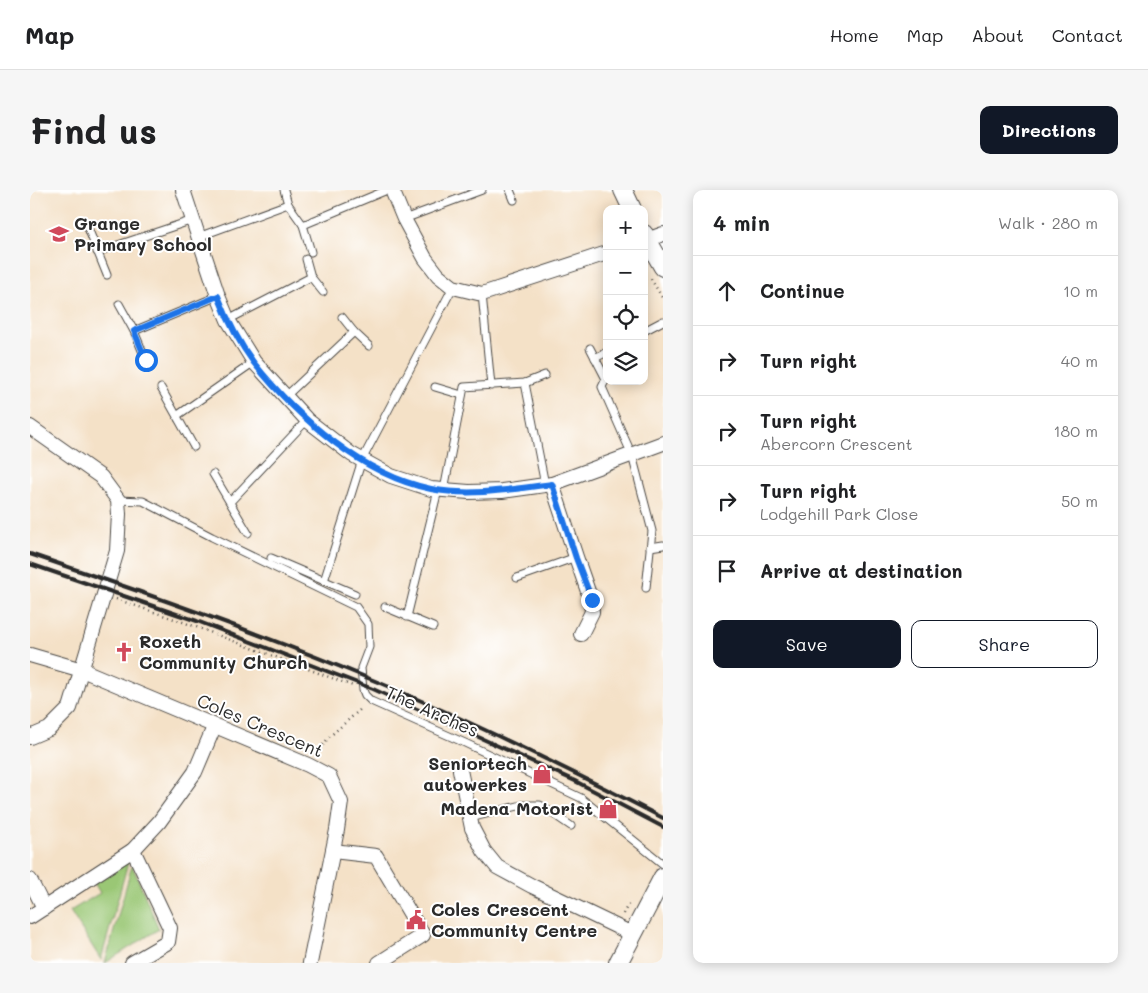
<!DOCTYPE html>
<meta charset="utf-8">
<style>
:root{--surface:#fff;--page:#f6f6f6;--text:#202124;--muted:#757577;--line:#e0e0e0;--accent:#111827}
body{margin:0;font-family:Mali,sans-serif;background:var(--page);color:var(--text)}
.controls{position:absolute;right:15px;top:15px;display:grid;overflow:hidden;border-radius:10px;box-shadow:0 2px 12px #0003}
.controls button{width:45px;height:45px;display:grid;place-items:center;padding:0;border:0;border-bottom:1px solid var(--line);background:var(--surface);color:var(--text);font:25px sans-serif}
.stop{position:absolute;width:15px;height:15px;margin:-11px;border:4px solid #1a73e8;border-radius:50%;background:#fff}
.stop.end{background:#1a73e8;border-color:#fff;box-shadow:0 1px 5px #0008}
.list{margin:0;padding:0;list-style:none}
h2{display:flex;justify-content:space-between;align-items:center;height:65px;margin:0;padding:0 20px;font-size:21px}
h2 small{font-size:16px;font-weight:400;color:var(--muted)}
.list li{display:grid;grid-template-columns:32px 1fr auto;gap:15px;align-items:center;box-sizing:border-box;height:70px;padding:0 20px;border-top:1px solid var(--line)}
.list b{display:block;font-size:19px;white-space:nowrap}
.list p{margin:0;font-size:16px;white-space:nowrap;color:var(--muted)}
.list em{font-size:16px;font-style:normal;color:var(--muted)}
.actions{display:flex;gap:10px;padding:15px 20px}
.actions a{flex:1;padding:11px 0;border:1px solid var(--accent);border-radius:10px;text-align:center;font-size:18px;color:var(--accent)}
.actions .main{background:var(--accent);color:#fff}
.icon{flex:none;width:28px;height:28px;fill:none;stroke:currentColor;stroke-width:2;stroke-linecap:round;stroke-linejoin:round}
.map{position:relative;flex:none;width:633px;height:773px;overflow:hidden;border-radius:10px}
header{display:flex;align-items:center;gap:30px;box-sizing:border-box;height:70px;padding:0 25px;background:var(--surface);border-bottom:1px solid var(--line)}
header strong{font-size:24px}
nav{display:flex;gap:28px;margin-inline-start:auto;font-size:18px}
.intro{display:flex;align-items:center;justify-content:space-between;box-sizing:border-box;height:120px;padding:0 30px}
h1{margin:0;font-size:35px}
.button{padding:12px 22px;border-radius:10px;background:var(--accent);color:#fff;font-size:18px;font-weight:700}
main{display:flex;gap:30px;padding:0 30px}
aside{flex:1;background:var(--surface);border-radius:10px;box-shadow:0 2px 12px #0003}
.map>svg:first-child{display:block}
.green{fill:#9ac774;stroke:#627950}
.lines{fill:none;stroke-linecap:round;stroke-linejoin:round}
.service-casing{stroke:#494642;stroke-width:9}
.minor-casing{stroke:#494642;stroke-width:16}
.tertiary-casing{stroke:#494642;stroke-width:20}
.path{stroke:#494642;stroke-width:2.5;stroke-dasharray:1 4;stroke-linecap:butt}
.service{stroke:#fff;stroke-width:7}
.minor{stroke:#fff;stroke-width:14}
.tertiary{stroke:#fff;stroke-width:18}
.rail{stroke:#2b2b2b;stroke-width:4}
.route{stroke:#1a73e8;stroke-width:6}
.labels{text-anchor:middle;stroke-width:4;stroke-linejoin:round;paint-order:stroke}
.poi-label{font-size:18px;font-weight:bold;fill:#2b2b2b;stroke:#fff;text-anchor:start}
.street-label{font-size:18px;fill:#2b2b2b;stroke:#fff}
</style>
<header>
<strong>Map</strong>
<nav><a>Home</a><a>Map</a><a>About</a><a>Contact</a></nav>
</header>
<div class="intro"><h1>Find us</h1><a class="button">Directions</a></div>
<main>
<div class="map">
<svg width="633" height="773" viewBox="0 0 633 773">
<rect width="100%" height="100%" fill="#fff"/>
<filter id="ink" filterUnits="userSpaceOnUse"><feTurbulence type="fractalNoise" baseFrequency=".02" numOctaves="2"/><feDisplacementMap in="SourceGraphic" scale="10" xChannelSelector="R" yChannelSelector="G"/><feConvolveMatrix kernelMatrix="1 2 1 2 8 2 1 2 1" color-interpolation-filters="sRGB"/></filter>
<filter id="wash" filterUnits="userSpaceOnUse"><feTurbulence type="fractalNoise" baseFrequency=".0096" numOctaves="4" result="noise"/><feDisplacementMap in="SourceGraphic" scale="20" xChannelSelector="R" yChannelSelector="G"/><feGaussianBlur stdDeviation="1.12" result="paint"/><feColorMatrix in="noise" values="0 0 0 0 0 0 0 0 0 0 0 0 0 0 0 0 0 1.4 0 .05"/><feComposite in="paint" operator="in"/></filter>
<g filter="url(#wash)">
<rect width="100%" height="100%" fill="#f4e1c7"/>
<g class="green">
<path d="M 99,669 L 71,770 L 40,721 L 70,703 L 63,691 Z"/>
<path d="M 102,675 L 129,739 L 75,773 Z"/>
</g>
</g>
<g filter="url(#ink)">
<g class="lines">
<defs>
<g id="service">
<path d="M 254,0 L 258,14 L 273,35 L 281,62"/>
<path d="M 480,0 L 484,10"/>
<path d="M 374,29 L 452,0"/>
<path d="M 273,35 L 357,0"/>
<path d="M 58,38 L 77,85"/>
<path d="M 168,47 L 258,14"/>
<path d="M 67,62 L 163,30"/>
<path d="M 276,69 L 281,87 L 293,102"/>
<path d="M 452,104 L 461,196"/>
<path d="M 89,114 L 104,141 L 116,170"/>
<path d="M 312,127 L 324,142 L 339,156"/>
<path d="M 198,130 L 281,87"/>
<path d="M 104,141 L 188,106"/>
<path d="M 614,141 L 633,131"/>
<path d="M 560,158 L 576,189 L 572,197 L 602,265 L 622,341 L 616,398"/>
<path d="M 565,168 L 577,162"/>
<path d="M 495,193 L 515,295"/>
<path d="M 405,197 L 432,205"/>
<path d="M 131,198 L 164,257"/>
<path d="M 255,207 L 324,142"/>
<path d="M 148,225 L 224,172"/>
<path d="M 183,284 L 218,343"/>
<path d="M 414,300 L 434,197 L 495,193 L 515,185"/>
<path d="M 88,310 L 113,311 L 182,347 L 326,417 L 338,434 L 339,457 L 331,478 L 333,500 L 335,505 L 341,511 L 435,553 L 551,608 L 633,674"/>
<path d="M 200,312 L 277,230"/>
<path d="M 620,357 L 633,355"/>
<path d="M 241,368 L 325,404"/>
<path d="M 487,388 L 546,367"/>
<path d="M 294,391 L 332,270 L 423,97"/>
<path d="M 355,417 L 403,437"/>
<path d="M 377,427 L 408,300"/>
<path d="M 440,628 L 492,615 L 510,615 L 541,636"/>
</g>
<g id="minor">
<path d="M 153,0 L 188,106 L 198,130 L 224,172 L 277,230 L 321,264 L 361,286 L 401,299 L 439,302 L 472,301 L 522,294 L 633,253"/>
<path d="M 362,0 L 374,29 L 395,68 L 408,85 L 423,97 L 452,104 L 577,63"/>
<path d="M 614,51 L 633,44"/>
<path d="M 0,237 L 71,287 L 88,310 L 89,324 L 87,361 L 40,518 L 19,539 L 0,547"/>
<path d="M 522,294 L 546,367 L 561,410 L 562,422 L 551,444"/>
<path d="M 0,465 L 52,480 L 278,575 L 299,586 L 311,612 L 307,640 L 280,773"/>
<path d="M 430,580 L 442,638 L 454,661 L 467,677 L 502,696 L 602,744"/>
<path d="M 303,661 L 346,666 L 393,745 L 349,773"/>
<path d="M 0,690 L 14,718"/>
<path d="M 0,727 L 103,660 L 129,632 L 165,582 L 184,537"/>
<path d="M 102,773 L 138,752 L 140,738 L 103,660"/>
</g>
<g id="tertiary">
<path d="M 593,0 L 602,19"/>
<path d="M 614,44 L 633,77"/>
<path d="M 588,773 L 633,687"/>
</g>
</defs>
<use href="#service" class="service-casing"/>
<use href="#minor" class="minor-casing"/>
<use href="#tertiary" class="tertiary-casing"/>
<g class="path">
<path d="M 621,89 L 633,109"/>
<path d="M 86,409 L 153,432 L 323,496"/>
<path d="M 287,563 L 299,547 L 332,518"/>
<path d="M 593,724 L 600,711"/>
</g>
<use href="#service" class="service"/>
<use href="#minor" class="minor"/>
<use href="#tertiary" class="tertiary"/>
<g class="rail">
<path d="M 0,364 C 118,404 236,445 350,493 C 447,534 540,580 633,628"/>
<path d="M 0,374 L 167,431 L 343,499 L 545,591 L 633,637"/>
</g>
</g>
</g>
<g class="lines" filter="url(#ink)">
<path class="route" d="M 116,170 L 104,141 L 188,106 C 197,129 209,153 224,173 C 267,227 332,285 401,299 C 441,307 483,299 522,294 L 546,368 L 562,410"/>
</g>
<defs>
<symbol id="school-bare" viewBox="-9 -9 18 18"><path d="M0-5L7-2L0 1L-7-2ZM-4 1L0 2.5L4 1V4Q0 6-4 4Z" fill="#d1495b" stroke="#fff" stroke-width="2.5" paint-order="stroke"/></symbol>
<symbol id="church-bare" viewBox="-9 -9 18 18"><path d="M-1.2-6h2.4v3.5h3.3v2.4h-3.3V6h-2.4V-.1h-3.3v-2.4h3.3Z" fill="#d1495b" stroke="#fff" stroke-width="2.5" paint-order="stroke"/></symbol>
<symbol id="shop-bare" viewBox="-9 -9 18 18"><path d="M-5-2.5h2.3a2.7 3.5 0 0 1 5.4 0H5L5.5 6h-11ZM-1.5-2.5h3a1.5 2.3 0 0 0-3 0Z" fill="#d1495b" stroke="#fff" stroke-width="2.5" paint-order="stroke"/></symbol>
<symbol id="civic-bare" viewBox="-9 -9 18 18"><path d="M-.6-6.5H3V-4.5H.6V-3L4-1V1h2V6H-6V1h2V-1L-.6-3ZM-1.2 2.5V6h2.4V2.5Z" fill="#d1495b" stroke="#fff" stroke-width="2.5" paint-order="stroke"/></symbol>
</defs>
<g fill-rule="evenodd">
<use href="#school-bare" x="15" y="30" width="28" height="28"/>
<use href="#church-bare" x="80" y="448" width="28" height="28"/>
<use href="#shop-bare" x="498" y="570" width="28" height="28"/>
<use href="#shop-bare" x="564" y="605" width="28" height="28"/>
<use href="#civic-bare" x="372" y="716" width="28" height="28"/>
</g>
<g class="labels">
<g class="poi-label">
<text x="44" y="40">Grange<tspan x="44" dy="21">Primary School</tspan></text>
<text x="109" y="458">Roxeth<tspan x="109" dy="21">Community Church</tspan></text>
<text x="497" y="580" text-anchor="end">Seniortech<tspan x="497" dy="21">autowerkes</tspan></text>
<text x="563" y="625" text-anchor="end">Madena Motorist</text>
<text x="401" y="726">Coles Crescent<tspan x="401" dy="21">Community Centre</tspan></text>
</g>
<g class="street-label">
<text transform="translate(402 522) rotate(24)" y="6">The Arches</text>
<text transform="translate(230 536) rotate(23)" y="6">Coles Crescent</text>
</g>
</g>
</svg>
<div class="controls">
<button>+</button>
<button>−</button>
<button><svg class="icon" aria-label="locate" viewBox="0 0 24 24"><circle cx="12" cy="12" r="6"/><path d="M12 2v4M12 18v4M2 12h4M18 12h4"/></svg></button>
<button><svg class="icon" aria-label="layers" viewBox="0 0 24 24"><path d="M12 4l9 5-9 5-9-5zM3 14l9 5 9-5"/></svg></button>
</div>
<div class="stop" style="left:116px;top:170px"></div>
<div class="stop end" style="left:562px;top:410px"></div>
</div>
<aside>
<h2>4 min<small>Walk · 280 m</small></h2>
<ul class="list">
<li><svg class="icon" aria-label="ahead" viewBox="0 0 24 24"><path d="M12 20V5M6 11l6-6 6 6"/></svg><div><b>Continue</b></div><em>10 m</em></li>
<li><svg class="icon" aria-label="right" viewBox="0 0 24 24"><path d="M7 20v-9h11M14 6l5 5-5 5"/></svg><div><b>Turn right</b></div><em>40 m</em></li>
<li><svg class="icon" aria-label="right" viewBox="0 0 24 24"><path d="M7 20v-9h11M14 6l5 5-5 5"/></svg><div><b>Turn right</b><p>Abercorn Crescent</p></div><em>180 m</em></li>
<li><svg class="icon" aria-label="right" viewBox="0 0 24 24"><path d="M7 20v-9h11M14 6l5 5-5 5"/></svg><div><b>Turn right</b><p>Lodgehill Park Close</p></div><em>50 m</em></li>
<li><svg class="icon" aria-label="arrive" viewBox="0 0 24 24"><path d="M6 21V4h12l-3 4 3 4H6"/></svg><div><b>Arrive at destination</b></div></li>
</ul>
<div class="actions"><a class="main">Save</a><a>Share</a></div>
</aside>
</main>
